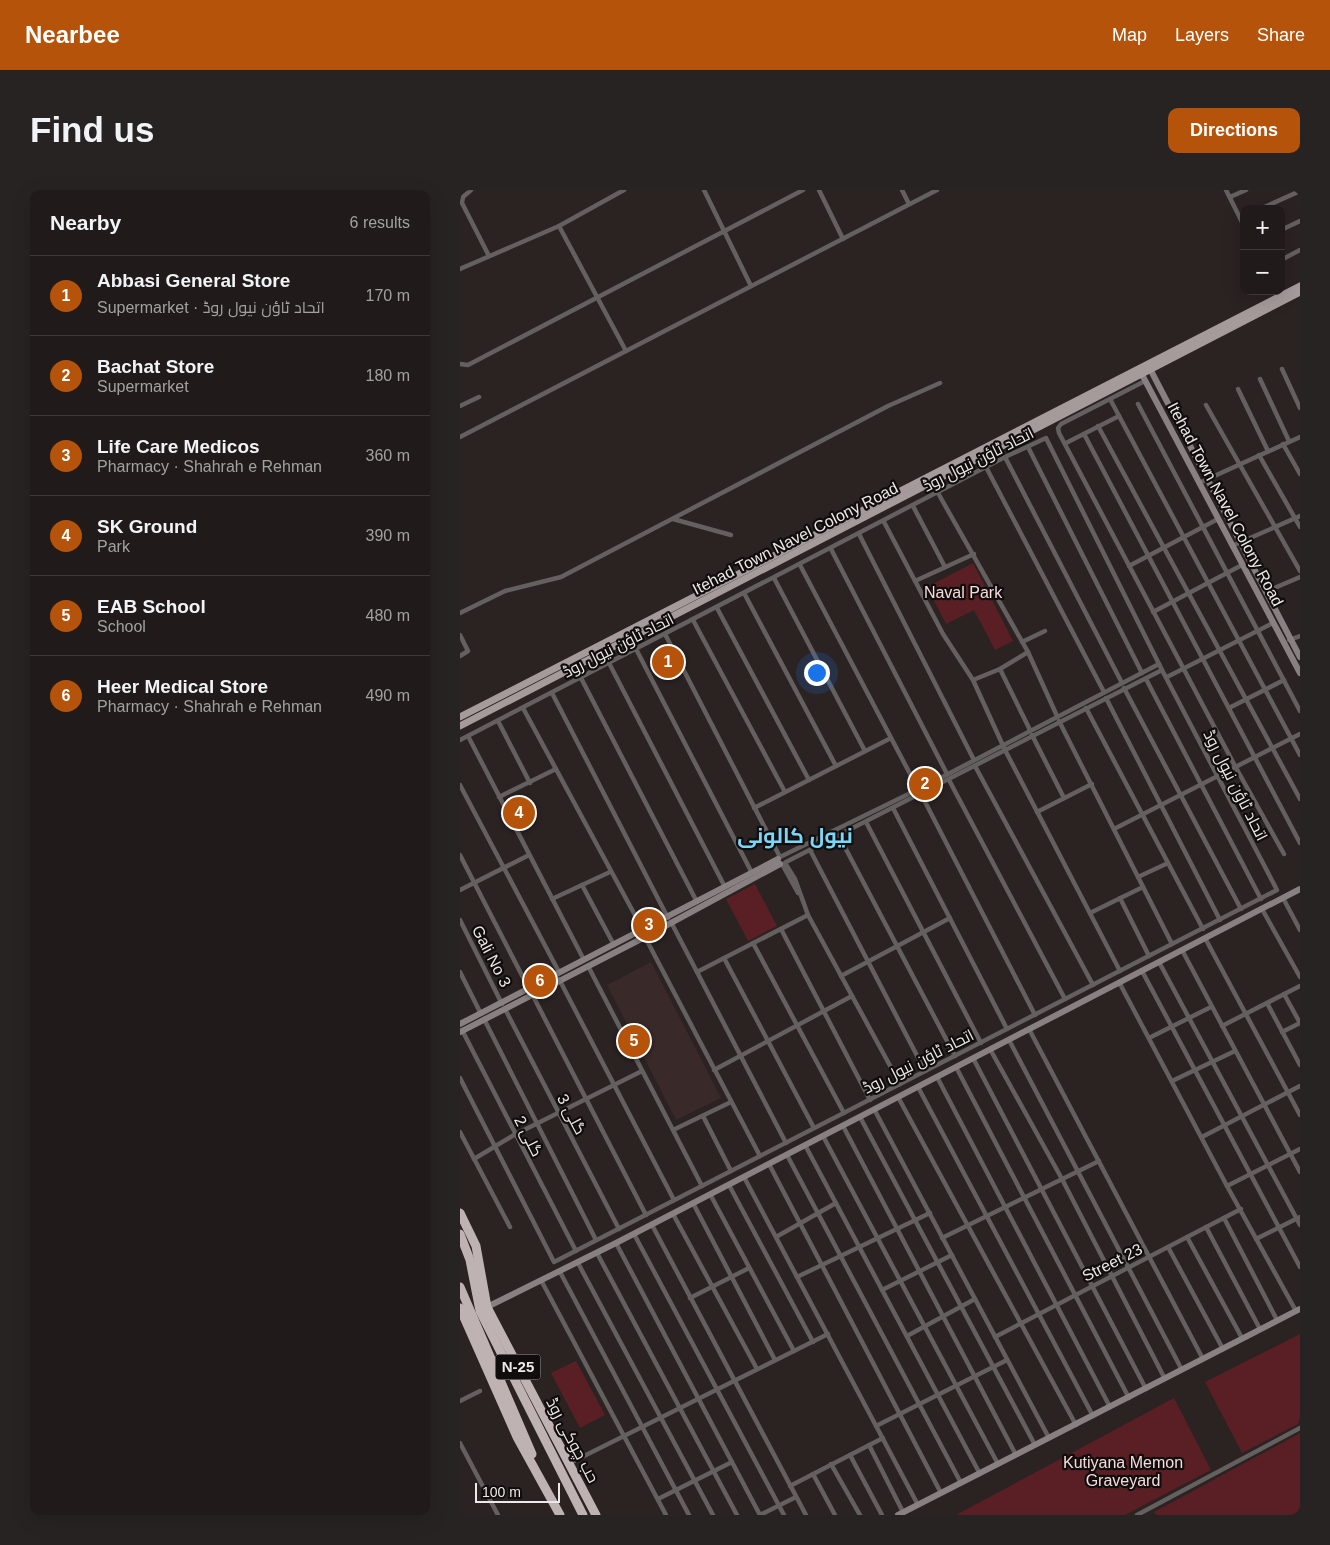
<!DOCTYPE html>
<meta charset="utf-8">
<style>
:root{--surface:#201a1a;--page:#282323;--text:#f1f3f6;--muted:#a2a1a2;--line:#3d3839;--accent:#b45309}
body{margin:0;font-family:Helvetica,Cairo,sans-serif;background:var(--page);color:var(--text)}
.controls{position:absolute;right:15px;top:15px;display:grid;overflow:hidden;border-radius:10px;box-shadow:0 5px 20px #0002}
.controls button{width:45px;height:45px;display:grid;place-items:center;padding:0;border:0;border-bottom:1px solid var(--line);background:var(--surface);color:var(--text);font:25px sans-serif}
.scale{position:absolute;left:15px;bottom:12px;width:85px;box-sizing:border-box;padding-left:5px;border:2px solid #eee8e8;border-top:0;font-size:14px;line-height:18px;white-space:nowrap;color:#eee8e8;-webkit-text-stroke:4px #110d0d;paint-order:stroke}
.you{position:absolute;left:356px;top:482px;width:18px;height:18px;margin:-12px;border:4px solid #fff;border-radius:50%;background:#1a73e8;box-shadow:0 0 0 8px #1a73e833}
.badge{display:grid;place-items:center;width:32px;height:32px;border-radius:50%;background:var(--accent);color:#fff;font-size:16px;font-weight:700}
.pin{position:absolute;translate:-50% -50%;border:2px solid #fff;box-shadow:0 1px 5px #0006}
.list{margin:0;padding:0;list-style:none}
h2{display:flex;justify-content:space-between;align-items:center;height:65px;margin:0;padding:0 20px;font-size:21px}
h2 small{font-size:16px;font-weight:400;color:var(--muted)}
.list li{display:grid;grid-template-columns:32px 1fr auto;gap:15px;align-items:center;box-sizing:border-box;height:80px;padding:0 20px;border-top:1px solid var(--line)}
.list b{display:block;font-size:19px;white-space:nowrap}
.list p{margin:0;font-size:16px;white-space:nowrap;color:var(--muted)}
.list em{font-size:16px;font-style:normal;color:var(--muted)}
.map{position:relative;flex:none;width:840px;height:1325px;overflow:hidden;border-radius:10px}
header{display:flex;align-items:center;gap:30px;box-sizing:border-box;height:70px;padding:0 25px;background:var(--accent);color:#fff}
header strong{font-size:24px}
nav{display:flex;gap:28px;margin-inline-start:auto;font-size:18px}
.intro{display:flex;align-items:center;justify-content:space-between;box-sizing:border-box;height:120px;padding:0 30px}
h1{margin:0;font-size:35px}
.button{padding:12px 22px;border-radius:10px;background:var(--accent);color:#fff;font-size:18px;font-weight:700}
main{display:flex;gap:30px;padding:0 30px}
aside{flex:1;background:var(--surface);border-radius:10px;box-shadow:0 5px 20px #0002}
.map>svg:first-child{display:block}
.built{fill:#392929}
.green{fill:#591f24}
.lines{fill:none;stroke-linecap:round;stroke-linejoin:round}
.street{stroke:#656060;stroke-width:4.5}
.secondary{stroke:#898181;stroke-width:6}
.primary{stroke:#a59b9b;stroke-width:7}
.highway{stroke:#beb2b2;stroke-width:9}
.labels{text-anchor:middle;stroke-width:4.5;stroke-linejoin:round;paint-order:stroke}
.shield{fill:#110d0d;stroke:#aca6a6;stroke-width:1}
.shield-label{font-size:15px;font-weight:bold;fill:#eee8e8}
.street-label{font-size:16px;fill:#eee8e8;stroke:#110d0d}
.park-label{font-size:16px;fill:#f6dbdb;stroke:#110d0d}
.district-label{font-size:21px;font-weight:bold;fill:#7ad7f8;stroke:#110d0d}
</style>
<header>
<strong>Nearbee</strong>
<nav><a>Map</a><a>Layers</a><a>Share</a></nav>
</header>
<div class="intro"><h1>Find us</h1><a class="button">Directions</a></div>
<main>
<aside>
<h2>Nearby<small>6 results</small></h2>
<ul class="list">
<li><span class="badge">1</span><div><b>Abbasi General Store</b><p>Supermarket · اتحاد ٹاؤن نیول روڈ</p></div><em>170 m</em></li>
<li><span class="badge">2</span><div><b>Bachat Store</b><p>Supermarket</p></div><em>180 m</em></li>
<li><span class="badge">3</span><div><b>Life Care Medicos</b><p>Pharmacy · Shahrah e Rehman</p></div><em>360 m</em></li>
<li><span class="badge">4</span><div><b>SK Ground</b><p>Park</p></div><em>390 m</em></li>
<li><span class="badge">5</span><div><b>EAB School</b><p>School</p></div><em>480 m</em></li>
<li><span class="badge">6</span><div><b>Heer Medical Store</b><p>Pharmacy · Shahrah e Rehman</p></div><em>490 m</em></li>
</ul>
</aside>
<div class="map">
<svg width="840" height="1325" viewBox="0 0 840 1325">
<rect width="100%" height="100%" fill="#2b2222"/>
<path class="built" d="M 191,772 L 261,908 L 216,930 L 147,795 Z"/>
<g class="green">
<path d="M 513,373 L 553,451 L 535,460 L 514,420 L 486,434 L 467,397 Z"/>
<path d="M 295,694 L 317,736 L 288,751 L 266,709 Z"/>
<path d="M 840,1144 L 840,1228 L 838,1234 L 782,1263 L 745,1192 Z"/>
<path d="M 116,1171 L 145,1225 L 120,1238 L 91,1183 Z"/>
<path d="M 714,1208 L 751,1280 L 665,1325 L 496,1325 Z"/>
<path d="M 840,1243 L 840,1325 L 696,1325 L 694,1322 Z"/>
</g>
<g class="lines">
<g class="street">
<path d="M 11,0 L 3,7 L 2,13 L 29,66"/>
<path d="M 244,0 L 291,96"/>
<path d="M 359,0 L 383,49"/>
<path d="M 442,0 L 449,14"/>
<path d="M 766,0 L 784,36"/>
<path d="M 770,7 L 786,0"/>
<path d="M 800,19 L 840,1"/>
<path d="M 99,36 L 166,161"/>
<path d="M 821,40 L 840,31"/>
<path d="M 821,70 L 840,60"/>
<path d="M 0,79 L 99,36 L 164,0"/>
<path d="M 0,174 L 8,175 L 343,0"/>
<path d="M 822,179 L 840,218"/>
<path d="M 800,189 L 829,251"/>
<path d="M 685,191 L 601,234 L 598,238 L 599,243 L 775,576 L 824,664"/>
<path d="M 778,199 L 808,261"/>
<path d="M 650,209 L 840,565"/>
<path d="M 678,214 L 840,521"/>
<path d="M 746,215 L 840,381"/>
<path d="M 0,216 L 19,207"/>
<path d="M 638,236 L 840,609"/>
<path d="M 624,244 L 840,653"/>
<path d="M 0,247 L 477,0"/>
<path d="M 606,253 L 659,226"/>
<path d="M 823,254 L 840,284"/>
<path d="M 568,257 L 682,483"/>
<path d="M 799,265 L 840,337"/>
<path d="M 545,267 L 662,493"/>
<path d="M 526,277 L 644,502"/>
<path d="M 739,293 L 840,247"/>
<path d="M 478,303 L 568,462 L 597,526"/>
<path d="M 453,316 L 485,377"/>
<path d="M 213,329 L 271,345"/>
<path d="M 424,332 L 483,444 L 513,490 L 545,560 L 660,781"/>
<path d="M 399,344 L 514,570"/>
<path d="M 772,356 L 840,326"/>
<path d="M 371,359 L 487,584"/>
<path d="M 340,375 L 458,599"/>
<path d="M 669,376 L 758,329"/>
<path d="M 314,388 L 405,561"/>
<path d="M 455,391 L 514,364"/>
<path d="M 805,402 L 840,387"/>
<path d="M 284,403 L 376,576"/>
<path d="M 257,418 L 349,590"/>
<path d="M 693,422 L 782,375"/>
<path d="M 0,423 L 45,401 L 101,387 L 428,216 L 480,193"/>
<path d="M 233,430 L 325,602"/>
<path d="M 205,444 L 320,667"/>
<path d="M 0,445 L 8,461 L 0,466"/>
<path d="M 829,450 L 840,446"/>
<path d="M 562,452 L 585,441"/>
<path d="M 176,459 L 292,683"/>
<path d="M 149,473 L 265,697"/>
<path d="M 540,479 L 570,540"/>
<path d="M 707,487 L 813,433"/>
<path d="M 121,488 L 237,712"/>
<path d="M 686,489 L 801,709"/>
<path d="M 513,490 L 540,479 L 568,462"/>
<path d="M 664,498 L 781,719"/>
<path d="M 92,503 L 208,728"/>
<path d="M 646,508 L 760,730"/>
<path d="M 63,518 L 183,740"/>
<path d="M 626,518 L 743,739"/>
<path d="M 769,518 L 824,490"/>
<path d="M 38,531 L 70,593"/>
<path d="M 599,531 L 712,754"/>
<path d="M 572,545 L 604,608"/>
<path d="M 8,546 L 124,770"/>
<path d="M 0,550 L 545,267 L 586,248 L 702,480 L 817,700 L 94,1072 L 0,888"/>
<path d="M 515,576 L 633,795"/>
<path d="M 489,590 L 605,809"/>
<path d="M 0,595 L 99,782"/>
<path d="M 461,604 L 575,825"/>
<path d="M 39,607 L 96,579"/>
<path d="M 294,618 L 431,548"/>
<path d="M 433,618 L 547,839"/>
<path d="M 577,622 L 632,594"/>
<path d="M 406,632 L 521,853"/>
<path d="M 654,639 L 840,544"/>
<path d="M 379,646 L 495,866"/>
<path d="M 350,660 L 465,881"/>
<path d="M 0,665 L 69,799"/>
<path d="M 322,666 L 467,595 L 699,474"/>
<path d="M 326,672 L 702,480"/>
<path d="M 325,673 L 335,689 L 348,725 L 440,894"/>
<path d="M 322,674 L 338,703"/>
<path d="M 678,687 L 708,673"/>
<path d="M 122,695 L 154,755"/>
<path d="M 0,700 L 69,665"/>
<path d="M 660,708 L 689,766"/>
<path d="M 823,708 L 840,740"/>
<path d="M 92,709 L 150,682"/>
<path d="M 802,719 L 840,787"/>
<path d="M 630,723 L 683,697"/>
<path d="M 0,730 L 42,814"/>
<path d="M 211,732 L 326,953"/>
<path d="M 321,739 L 410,910"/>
<path d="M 185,747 L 300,966"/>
<path d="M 745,748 L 840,925"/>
<path d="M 293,753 L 384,923"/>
<path d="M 722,760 L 840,982"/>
<path d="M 264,768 L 354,938"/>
<path d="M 699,772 L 840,1035"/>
<path d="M 128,776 L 242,996"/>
<path d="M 682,781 L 840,1077"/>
<path d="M 0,782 L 21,824"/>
<path d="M 237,782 L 348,725"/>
<path d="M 381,786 L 490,728"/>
<path d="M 99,789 L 214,1010"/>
<path d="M 659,792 L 767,996 L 836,1121"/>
<path d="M 72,804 L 186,1025"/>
<path d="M 824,804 L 840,833"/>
<path d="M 807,813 L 840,875"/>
<path d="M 45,819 L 159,1039"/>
<path d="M 24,829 L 136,1050"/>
<path d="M 762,836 L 840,796"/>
<path d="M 569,839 L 743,1169"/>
<path d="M 2,840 L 116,1061"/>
<path d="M 822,842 L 840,833"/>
<path d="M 689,848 L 751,817"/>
<path d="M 549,850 L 722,1180"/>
<path d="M 530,859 L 602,989 L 705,1189"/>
<path d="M 513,868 L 686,1199"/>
<path d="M 496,877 L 669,1208"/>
<path d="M 254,880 L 392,806"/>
<path d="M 477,887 L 650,1217"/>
<path d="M 712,891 L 775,861"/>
<path d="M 458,897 L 633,1226"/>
<path d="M 438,907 L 616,1235"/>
<path d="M 414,919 L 589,1248"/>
<path d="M 243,926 L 271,981"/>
<path d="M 400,927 L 575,1255"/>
<path d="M 383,936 L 556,1265"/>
<path d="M 213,940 L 271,912"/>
<path d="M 0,942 L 50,1037"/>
<path d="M 363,946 L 538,1274"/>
<path d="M 742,947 L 840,896"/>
<path d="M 345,955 L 520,1284"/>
<path d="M 327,965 L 501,1293"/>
<path d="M 14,969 L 54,945 L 182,881"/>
<path d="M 309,974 L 481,1303"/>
<path d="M 284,987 L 458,1315"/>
<path d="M 269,995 L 353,1152"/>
<path d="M 767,996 L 840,959"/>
<path d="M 250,1004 L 334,1161"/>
<path d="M 233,1013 L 315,1170"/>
<path d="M 213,1024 L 297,1179"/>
<path d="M 764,1028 L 817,1130"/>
<path d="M 192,1035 L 346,1325"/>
<path d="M 746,1037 L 800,1139"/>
<path d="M 174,1044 L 324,1325"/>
<path d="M 316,1047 L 376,1013"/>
<path d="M 727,1047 L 782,1148"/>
<path d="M 482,1048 L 639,971"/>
<path d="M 796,1049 L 840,1027"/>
<path d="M 156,1053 L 300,1325"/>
<path d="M 708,1057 L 763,1159"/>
<path d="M 137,1063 L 277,1325"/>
<path d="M 118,1073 L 253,1325"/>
<path d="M 100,1082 L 229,1325"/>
<path d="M 337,1087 L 470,1023"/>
<path d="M 82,1092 L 206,1325"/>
<path d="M 422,1100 L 492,1065"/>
<path d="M 230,1108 L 289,1078"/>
<path d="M 447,1146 L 515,1109"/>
<path d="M 535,1147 L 781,1019"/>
<path d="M 0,1211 L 20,1201"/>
<path d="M 416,1236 L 547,1170"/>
<path d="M 0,1253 L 38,1325"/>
<path d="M 409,1255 L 443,1322"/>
<path d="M 390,1265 L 422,1325"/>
<path d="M 110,1273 L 368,1144"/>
<path d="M 371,1274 L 400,1325"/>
<path d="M 353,1284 L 375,1325"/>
<path d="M 330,1296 L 423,1248"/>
<path d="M 198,1309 L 272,1272"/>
<path d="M 300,1325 L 336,1307"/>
<path d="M 677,1325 L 840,1238"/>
</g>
<g class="secondary">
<path d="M 688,175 L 840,467"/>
<path d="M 679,179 L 840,483"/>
<path d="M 0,834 L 318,669"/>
<path d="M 0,842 L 185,747 L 320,674"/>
<path d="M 25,1118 L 156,1053 L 840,699"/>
<path d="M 438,1325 L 840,1119"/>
</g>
<g class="primary">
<path d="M 0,527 L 840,96"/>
<path d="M 0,536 L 840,102"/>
</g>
<g class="highway">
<path d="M 0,1023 L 16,1056 L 27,1117 L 136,1325"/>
<path d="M 0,1044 L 10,1070 L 20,1121 L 123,1325"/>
<path d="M 0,1097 L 72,1264"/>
<path d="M 0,1118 L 57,1247 L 100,1325"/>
</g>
</g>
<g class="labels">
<rect class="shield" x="35.5" y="1164.5" width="45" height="25" rx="4"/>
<g class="shield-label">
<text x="58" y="1182">N-25</text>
</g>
<g class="street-label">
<text transform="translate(518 269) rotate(-27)" y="6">اتحاد ٹاؤن نیول روڈ</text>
<text transform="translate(766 314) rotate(62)" y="6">Itehad Town Navel Colony Road</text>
<text transform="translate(335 348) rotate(-27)" y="6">Itehad Town Navel Colony Road</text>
<text transform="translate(158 455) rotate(-27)" y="6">اتحاد ٹاؤن نیول روڈ</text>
<text transform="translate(776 595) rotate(63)" y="6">اتحاد ٹاؤن نیول روڈ</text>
<text transform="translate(32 766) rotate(63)" y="6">Gali No 3</text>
<text transform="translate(458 871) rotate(-27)" y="6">اتحاد ٹاؤن نیول روڈ</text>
<text transform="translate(112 924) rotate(62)" y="6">گلی 3</text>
<text transform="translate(69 946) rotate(63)" y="6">گلی 2</text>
<text transform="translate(652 1072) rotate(-27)" y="6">Street 23</text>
<text transform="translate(113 1250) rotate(62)" y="6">حب چوکی روڈ</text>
</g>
<g class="park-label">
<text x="503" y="408">Naval Park</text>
<text x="663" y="1278">Kutiyana Memon<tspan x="663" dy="18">Graveyard</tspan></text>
</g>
<g class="district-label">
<text x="335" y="653">نیول کالونی</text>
</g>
</g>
</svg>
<div class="controls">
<button>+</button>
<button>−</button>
</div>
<div class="scale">100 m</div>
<div class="you"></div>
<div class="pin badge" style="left:208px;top:472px">1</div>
<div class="pin badge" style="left:465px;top:594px">2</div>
<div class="pin badge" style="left:189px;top:735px">3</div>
<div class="pin badge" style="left:59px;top:623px">4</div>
<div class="pin badge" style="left:174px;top:851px">5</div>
<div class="pin badge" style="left:80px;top:791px">6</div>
</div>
</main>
